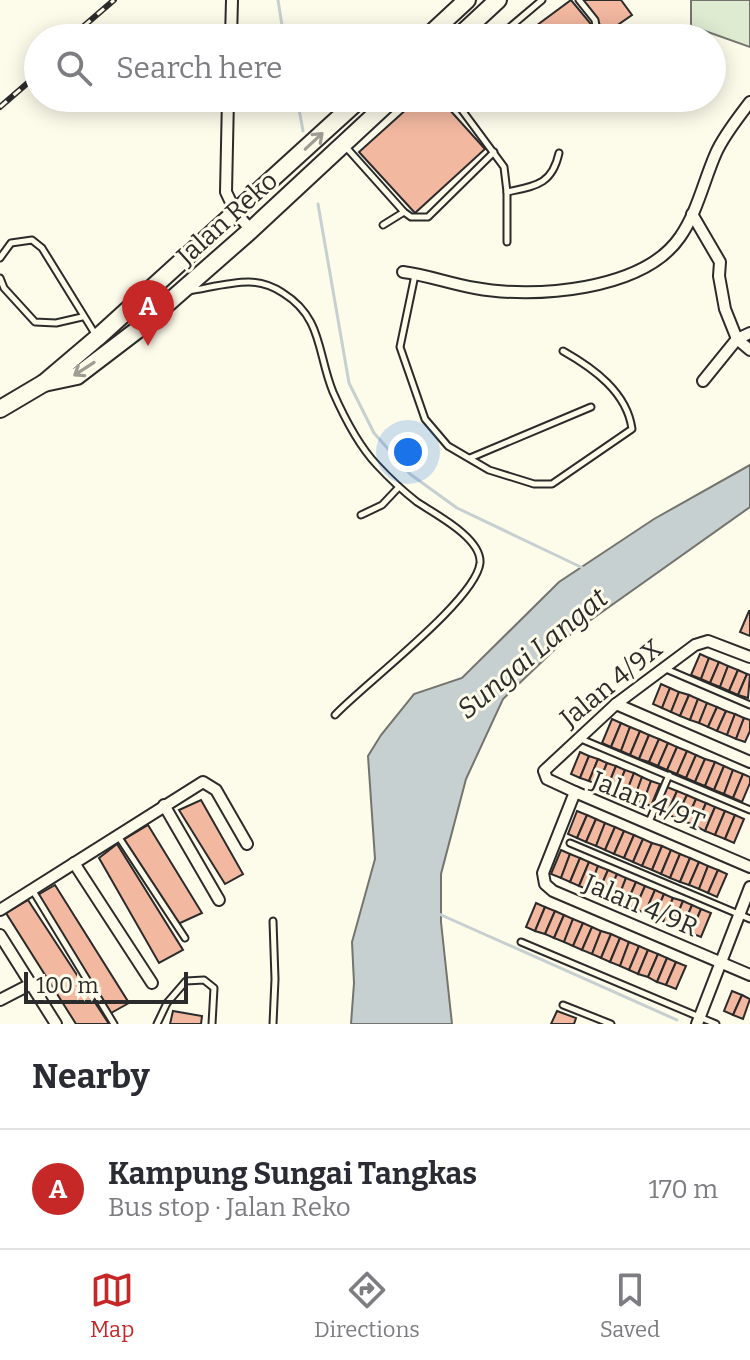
<!DOCTYPE html>
<meta charset="utf-8">
<style>
:root{--surface:#fff;--page:#f7f7f7;--text:#2b2b33;--muted:#7c7c81;--line:#e1e1e2;--accent:#c62828}
body{margin:0;font-family:Bitter,serif;background:var(--page);color:var(--text)}
.scale{position:absolute;left:24px;bottom:20px;width:164px;box-sizing:border-box;padding-left:8px;border:4px solid #2b2b2b;border-top:0;font-size:22px;line-height:28px;white-space:nowrap;color:#2b2b2b;-webkit-text-stroke:6px #fdfbea;paint-order:stroke}
.you{position:absolute;left:408px;top:452px;width:28px;height:28px;margin:-20px;border:6px solid #fff;border-radius:50%;background:#1a73e8;box-shadow:0 0 0 12px #1a73e833}
.badge{display:grid;place-items:center;width:52px;height:52px;border-radius:50%;background:var(--accent);color:#fff;font-size:26px;font-weight:700}
.pin{position:absolute;translate:-50% -66px;filter:drop-shadow(0 2px 4px #0008)}
.pin::after{content:'';position:absolute;top:42px;width:28px;height:24px;background:inherit;clip-path:polygon(0 0,100% 0,50% 100%)}
.list{margin:0;padding:0;list-style:none}
h2{display:flex;justify-content:space-between;align-items:center;height:104px;margin:0;padding:0 32px;font-size:34px}
h2 small{font-size:26px;font-weight:400;color:var(--muted)}
.list li{display:grid;grid-template-columns:52px 1fr auto;gap:24px;align-items:center;box-sizing:border-box;height:120px;padding:0 32px;border-top:2px solid var(--line)}
.list b{display:block;font-size:30px;white-space:nowrap}
.list p{margin:0;font-size:26px;white-space:nowrap;color:var(--muted)}
.list em{font-size:26px;font-style:normal;color:var(--muted)}
.icon{flex:none;width:44px;height:44px;fill:none;stroke:currentColor;stroke-width:2;stroke-linecap:round;stroke-linejoin:round}
.map{position:relative;flex:none;width:750px;height:1024px;overflow:hidden}
.search{position:absolute;background:var(--surface);box-shadow:0 4px 20px #0003;left:24px;right:24px;top:24px;height:88px;display:flex;align-items:center;gap:20px;box-sizing:border-box;padding:0 28px;border-radius:44px;color:var(--muted);font-size:30px}
.sheet{height:224px;background:var(--surface)}
nav{display:flex;justify-content:space-around;align-items:center;box-sizing:border-box;height:112px;border-top:2px solid var(--line);background:var(--surface);font-size:22px;color:var(--muted)}
nav a{display:grid;justify-items:center;gap:4px}
nav .on{color:var(--accent)}
.map>svg:first-child{display:block}
.green{fill:#deebd1;stroke:#74746e;stroke-width:2}
.water{fill:#c7d0d0;stroke:#74746e;stroke-width:2}
.lines{fill:none;stroke-linecap:round;stroke-linejoin:round}
.stream{stroke:#c7d0d0;stroke-width:3}
.building{fill:#f2b8a0;stroke:#2b2b2b;stroke-width:2}
.service-casing{stroke:#2b2b2b;stroke-width:9}
.minor-casing{stroke:#2b2b2b;stroke-width:14}
.primary-casing{stroke:#2b2b2b;stroke-width:20}
.service{stroke:#fdfbea;stroke-width:5}
.minor{stroke:#fdfbea;stroke-width:10}
.primary{stroke:#fdfbea;stroke-width:16}
.rail-casing{stroke:#2b2b2b;stroke-width:6}
.rail{stroke:#fdfbea;stroke-width:3;stroke-dasharray:9;stroke-linecap:butt}
.oneway{stroke:#9e9d94}
.labels{text-anchor:middle;stroke-width:6;stroke-linejoin:round;paint-order:stroke}
.street-label{font-size:26px;fill:#2b2b2b;stroke:#fdfbea}
.water-label{font-size:28px;font-style:italic;fill:#2b2b2b;stroke:#fdfbea}
</style>
<div class="map">
<svg width="750" height="1024" viewBox="0 0 750 1024">
<rect width="100%" height="100%" fill="#fdfbea"/>
<path class="green" d="M 691,0 L 750,0 L 750,47 L 691,26 Z"/>
<path class="water" d="M 750,465 L 750,507 L 571,634 L 503,699 L 466,779 L 441,874 L 441,922 L 452,1024 L 351,1024 L 354,983 L 352,942 L 375,859 L 368,756 L 381,735 L 414,694 L 462,678 L 559,582 L 654,519 Z"/>
<g class="lines">
<g class="stream">
<path d="M 278,0 L 284,38"/>
<path d="M 297,98 L 303,131"/>
<path d="M 318,204 L 349,383 L 374,433 L 410,474 L 457,508 L 585,569"/>
<path d="M 439,914 L 677,1020"/>
</g>
</g>
<g class="building">
<path d="M 571,0 L 595,29 L 583,38 L 527,38 L 525,34 Z"/>
<path d="M 582,0 L 621,0 L 632,15 L 606,33 Z"/>
<path d="M 419,98 L 439,98 L 485,149 L 415,213 L 359,152 Z"/>
<path d="M 749,611 L 750,611 L 750,636 L 740,632 Z"/>
<path d="M 700,654 L 709,658 L 701,679 L 691,675 Z"/>
<path d="M 709,658 L 719,662 L 710,683 L 701,679 Z"/>
<path d="M 719,662 L 728,666 L 720,687 L 710,683 Z"/>
<path d="M 728,666 L 738,670 L 729,691 L 720,687 Z"/>
<path d="M 738,670 L 747,674 L 738,695 L 729,691 Z"/>
<path d="M 747,674 L 750,675 L 748,698 L 738,695 Z"/>
<path d="M 661,684 L 670,688 L 662,708 L 653,704 Z"/>
<path d="M 670,688 L 679,692 L 671,712 L 662,708 Z"/>
<path d="M 679,692 L 689,695 L 680,716 L 671,712 Z"/>
<path d="M 689,695 L 698,699 L 690,720 L 680,716 Z"/>
<path d="M 698,699 L 707,703 L 699,723 L 690,720 Z"/>
<path d="M 707,703 L 717,707 L 708,727 L 699,723 Z"/>
<path d="M 717,707 L 726,711 L 717,731 L 708,727 Z"/>
<path d="M 726,711 L 735,714 L 727,735 L 717,731 Z"/>
<path d="M 735,714 L 744,718 L 736,739 L 727,735 Z"/>
<path d="M 744,718 L 750,720 L 750,731 L 745,742 L 736,739 Z"/>
<path d="M 612,719 L 621,723 L 611,747 L 602,743 Z"/>
<path d="M 621,723 L 630,727 L 621,751 L 611,747 Z"/>
<path d="M 630,727 L 640,731 L 630,755 L 621,751 Z"/>
<path d="M 640,731 L 649,735 L 639,759 L 630,755 Z"/>
<path d="M 649,735 L 659,739 L 649,762 L 639,759 Z"/>
<path d="M 659,739 L 668,743 L 658,766 L 649,762 Z"/>
<path d="M 668,743 L 677,747 L 667,770 L 658,766 Z"/>
<path d="M 677,747 L 687,751 L 677,774 L 667,770 Z"/>
<path d="M 687,751 L 696,755 L 686,778 L 677,774 Z"/>
<path d="M 580,752 L 589,756 L 580,778 L 571,774 Z"/>
<path d="M 696,755 L 705,759 L 695,782 L 686,778 Z"/>
<path d="M 589,756 L 598,759 L 589,781 L 580,778 Z"/>
<path d="M 598,759 L 607,763 L 598,785 L 589,781 Z"/>
<path d="M 705,759 L 715,762 L 705,786 L 695,782 Z"/>
<path d="M 715,762 L 724,766 L 714,790 L 705,786 Z"/>
<path d="M 607,763 L 616,766 L 607,788 L 598,785 Z"/>
<path d="M 616,766 L 625,770 L 616,792 L 607,788 Z"/>
<path d="M 724,766 L 733,770 L 724,794 L 714,790 Z"/>
<path d="M 625,770 L 634,773 L 625,796 L 616,792 Z"/>
<path d="M 733,770 L 743,774 L 733,798 L 724,794 Z"/>
<path d="M 634,773 L 642,777 L 634,799 L 625,796 Z"/>
<path d="M 743,774 L 750,777 L 750,783 L 742,802 L 733,798 Z"/>
<path d="M 642,777 L 651,781 L 643,803 L 634,799 Z"/>
<path d="M 651,781 L 660,784 L 651,806 L 643,803 Z"/>
<path d="M 667,787 L 677,791 L 667,814 L 657,810 Z"/>
<path d="M 677,791 L 687,795 L 676,818 L 667,814 Z"/>
<path d="M 687,795 L 696,799 L 686,822 L 676,818 Z"/>
<path d="M 696,799 L 706,803 L 696,826 L 686,822 Z"/>
<path d="M 201,800 L 243,874 L 225,884 L 179,810 Z"/>
<path d="M 706,803 L 715,807 L 705,831 L 696,826 Z"/>
<path d="M 715,807 L 725,811 L 715,835 L 705,831 Z"/>
<path d="M 577,811 L 587,815 L 577,838 L 568,834 Z"/>
<path d="M 725,811 L 735,815 L 725,839 L 715,835 Z"/>
<path d="M 587,815 L 596,819 L 586,842 L 577,838 Z"/>
<path d="M 735,815 L 744,819 L 734,843 L 725,839 Z"/>
<path d="M 596,819 L 605,823 L 596,846 L 586,842 Z"/>
<path d="M 605,823 L 615,827 L 605,850 L 596,846 Z"/>
<path d="M 148,825 L 202,913 L 178,924 L 123,840 Z"/>
<path d="M 615,827 L 624,831 L 614,854 L 605,850 Z"/>
<path d="M 624,831 L 634,835 L 624,858 L 614,854 Z"/>
<path d="M 634,835 L 643,839 L 633,862 L 624,858 Z"/>
<path d="M 643,839 L 652,843 L 642,866 L 633,862 Z"/>
<path d="M 652,843 L 662,846 L 652,870 L 642,866 Z"/>
<path d="M 117,844 L 183,950 L 159,963 L 99,858 Z"/>
<path d="M 662,846 L 671,850 L 661,874 L 652,870 Z"/>
<path d="M 561,850 L 570,854 L 561,878 L 551,874 Z"/>
<path d="M 671,850 L 680,854 L 670,878 L 661,874 Z"/>
<path d="M 570,854 L 580,858 L 570,882 L 561,878 Z"/>
<path d="M 680,854 L 690,858 L 680,882 L 670,878 Z"/>
<path d="M 580,858 L 589,862 L 579,886 L 570,882 Z"/>
<path d="M 690,858 L 699,862 L 689,885 L 680,882 Z"/>
<path d="M 589,862 L 598,866 L 589,890 L 579,886 Z"/>
<path d="M 699,862 L 708,866 L 699,889 L 689,885 Z"/>
<path d="M 598,866 L 608,870 L 598,893 L 589,890 Z"/>
<path d="M 708,866 L 718,870 L 708,893 L 699,889 Z"/>
<path d="M 608,870 L 617,874 L 607,897 L 598,893 Z"/>
<path d="M 718,870 L 727,874 L 717,897 L 708,893 Z"/>
<path d="M 617,874 L 626,878 L 617,901 L 607,897 Z"/>
<path d="M 626,878 L 636,882 L 626,905 L 617,901 Z"/>
<path d="M 636,882 L 645,886 L 635,909 L 626,905 Z"/>
<path d="M 55,885 L 129,1003 L 111,1013 L 36,896 Z"/>
<path d="M 645,886 L 655,890 L 645,913 L 635,909 Z"/>
<path d="M 655,890 L 664,894 L 654,917 L 645,913 Z"/>
<path d="M 664,894 L 673,898 L 663,921 L 654,917 Z"/>
<path d="M 673,898 L 683,901 L 673,925 L 663,921 Z"/>
<path d="M 28,900 L 109,1024 L 76,1024 L 6,913 Z"/>
<path d="M 683,901 L 692,905 L 682,929 L 673,925 Z"/>
<path d="M 536,903 L 545,907 L 535,931 L 526,927 Z"/>
<path d="M 692,905 L 701,909 L 691,933 L 682,929 Z"/>
<path d="M 545,907 L 555,911 L 545,934 L 535,931 Z"/>
<path d="M 701,909 L 711,913 L 701,937 L 691,933 Z"/>
<path d="M 555,911 L 564,915 L 554,938 L 545,934 Z"/>
<path d="M 564,915 L 573,919 L 564,942 L 554,938 Z"/>
<path d="M 573,919 L 583,923 L 573,946 L 564,942 Z"/>
<path d="M 583,923 L 592,927 L 582,950 L 573,946 Z"/>
<path d="M 592,927 L 601,931 L 592,954 L 582,950 Z"/>
<path d="M 601,931 L 611,934 L 601,958 L 592,954 Z"/>
<path d="M 611,934 L 620,938 L 610,962 L 601,958 Z"/>
<path d="M 620,938 L 629,942 L 620,966 L 610,962 Z"/>
<path d="M 629,942 L 639,946 L 629,970 L 620,966 Z"/>
<path d="M 639,946 L 648,950 L 638,974 L 629,970 Z"/>
<path d="M 648,950 L 658,954 L 648,977 L 638,974 Z"/>
<path d="M 658,954 L 667,958 L 657,982 L 648,977 Z"/>
<path d="M 667,958 L 676,962 L 666,985 L 657,982 Z"/>
<path d="M 676,962 L 686,966 L 676,989 L 666,985 Z"/>
<path d="M 732,991 L 742,995 L 733,1015 L 724,1011 Z"/>
<path d="M 742,995 L 750,999 L 743,1019 L 733,1015 Z"/>
<path d="M 173,1011 L 202,1016 L 201,1024 L 170,1024 Z"/>
<path d="M 557,1011 L 576,1018 L 574,1024 L 551,1024 Z"/>
</g>
<g class="lines">
<defs>
<g id="service">
<path d="M 579,0 L 595,20 L 598,38"/>
<path d="M 497,38 L 542,0"/>
<path d="M 453,98 L 504,167 L 507,192 L 507,242"/>
<path d="M 345,146 L 404,212 L 411,217 L 428,217 L 494,152"/>
<path d="M 507,192 C 535,186 552,185 559,153"/>
<path d="M 383,225 L 404,212"/>
<path d="M 0,258 L 11,243 L 32,240 L 42,248 L 97,337"/>
<path d="M 415,275 L 400,347 L 425,419 L 448,446 L 489,470 L 534,484 L 552,484 L 632,429 C 627,392 593,368 563,351"/>
<path d="M 0,278 L 4,288 L 35,322 L 56,323 L 82,317"/>
<path d="M 189,291 C 208,288 229,282 249,282 C 261,282 274,287 283,293 C 323,318 317,353 333,392 C 344,417 358,445 377,465 C 389,478 403,491 417,502 C 435,514 482,538 480,563 C 476,600 364,684 335,715"/>
<path d="M 470,458 L 591,407"/>
<path d="M 361,515 L 382,505 L 399,487"/>
<path d="M 666,669 L 750,705"/>
<path d="M 581,739 L 750,810"/>
<path d="M 649,822 L 669,775"/>
<path d="M 118,836 L 185,938"/>
<path d="M 570,843 L 750,919"/>
<path d="M 33,891 L 114,1024"/>
<path d="M 521,942 L 716,1024"/>
<path d="M 563,1005 L 611,1024"/>
<path d="M 157,1024 L 167,1003 L 186,981 L 204,980 L 214,988 L 212,1024"/>
<path d="M 273,1024 L 275,979 L 273,921"/>
</g>
<g id="minor">
<path d="M 231,38 L 232,0"/>
<path d="M 228,98 L 226,192 L 236,213 L 251,230"/>
<path d="M 692,214 L 720,262 L 719,276 L 725,309 L 737,339 L 750,350"/>
<path d="M 403,272 C 427,275 451,284 475,288 C 533,299 643,291 680,237 C 697,213 704,180 716,153 C 724,135 738,118 750,102"/>
<path d="M 703,381 L 737,339 L 750,333"/>
<path d="M 616,704 L 750,762"/>
<path d="M 575,792 L 547,779 L 544,771 L 616,704 L 695,645 L 708,641 L 750,657"/>
<path d="M 164,805 L 219,900"/>
<path d="M 74,863 L 152,983"/>
<path d="M 750,867 L 575,792 L 543,873 L 545,884 L 553,891 L 750,975"/>
<path d="M 0,910 L 203,782 L 216,790 L 247,844"/>
<path d="M 0,935 L 56,1024"/>
<path d="M 0,1000 L 29,985"/>
<path d="M 697,1024 L 750,887"/>
</g>
<g id="primary">
<path d="M 426,38 L 467,0"/>
<path d="M 457,38 L 498,0"/>
<path d="M 44,383 L 77,376 L 136,331 L 251,230 L 393,98"/>
<path d="M 0,409 L 44,383 L 97,338 L 361,98"/>
</g>
</defs>
<use href="#service" class="service-casing"/>
<use href="#minor" class="minor-casing"/>
<use href="#primary" class="primary-casing"/>
<use href="#service" class="service"/>
<use href="#minor" class="minor"/>
<use href="#primary" class="primary"/>
<defs>
<g id="rail">
<path d="M 70,38 L 114,0"/>
<path d="M 0,107 L 38,74"/>
</g>
</defs>
<use href="#rail" class="rail-casing"/>
<use href="#rail" class="rail"/>
</g>
<defs><path id="oneway-shaft" d="M-6 0H5M1.5-3L5.5 0L1.5 3" fill="none" stroke-width="1.6" stroke-linecap="round" stroke-linejoin="round" transform="scale(2)"/></defs>
<g class="oneway">
<use href="#oneway-shaft" transform="translate(314 141) rotate(-43)"/>
<use href="#oneway-shaft" transform="translate(84 369) rotate(147)"/>
</g>
<g class="labels">
<g class="street-label">
<text transform="translate(227 218) rotate(-42)" y="9">Jalan Reko</text>
<text transform="translate(611 683) rotate(-39)" y="9">Jalan 4/9X</text>
<text transform="translate(648 801) rotate(22)" y="9">Jalan 4/9T</text>
<text transform="translate(641 905) rotate(23)" y="9">Jalan 4/9R</text>
</g>
<g class="water-label">
<text transform="translate(532 653) rotate(-40)" y="10">Sungai Langat</text>
</g>
</g>
</svg>
<div class="scale">100 m</div>
<div class="you"></div>
<div class="pin badge" style="left:148px;top:346px">A</div>
<div class="search"><svg class="icon" aria-label="search" viewBox="0 0 24 24"><circle cx="10" cy="10" r="6"/><path d="M15 15l6 6"/></svg>Search here</div>
</div>
<section class="sheet">
<h2>Nearby<small></small></h2>
<ul class="list">
<li><span class="badge">A</span><div><b>Kampung Sungai Tangkas</b><p>Bus stop · Jalan Reko</p></div><em>170 m</em></li>
</ul>
</section>
<nav>
<a class="on"><svg class="icon" aria-label="map" viewBox="0 0 24 24"><path d="M3 6l6-2 6 2 6-2v14l-6 2-6-2-6 2zM9 4v14M15 6v14"/></svg>Map</a>
<a><svg class="icon" aria-label="directions" viewBox="0 0 24 24"><path d="M12 3l9 9-9 9-9-9zM9 14v-3h6M13 9l2 2-2 2"/></svg>Directions</a>
<a><svg class="icon" aria-label="saved" viewBox="0 0 24 24"><path d="M7 4h10v16l-5-4-5 4z"/></svg>Saved</a>
</nav>
